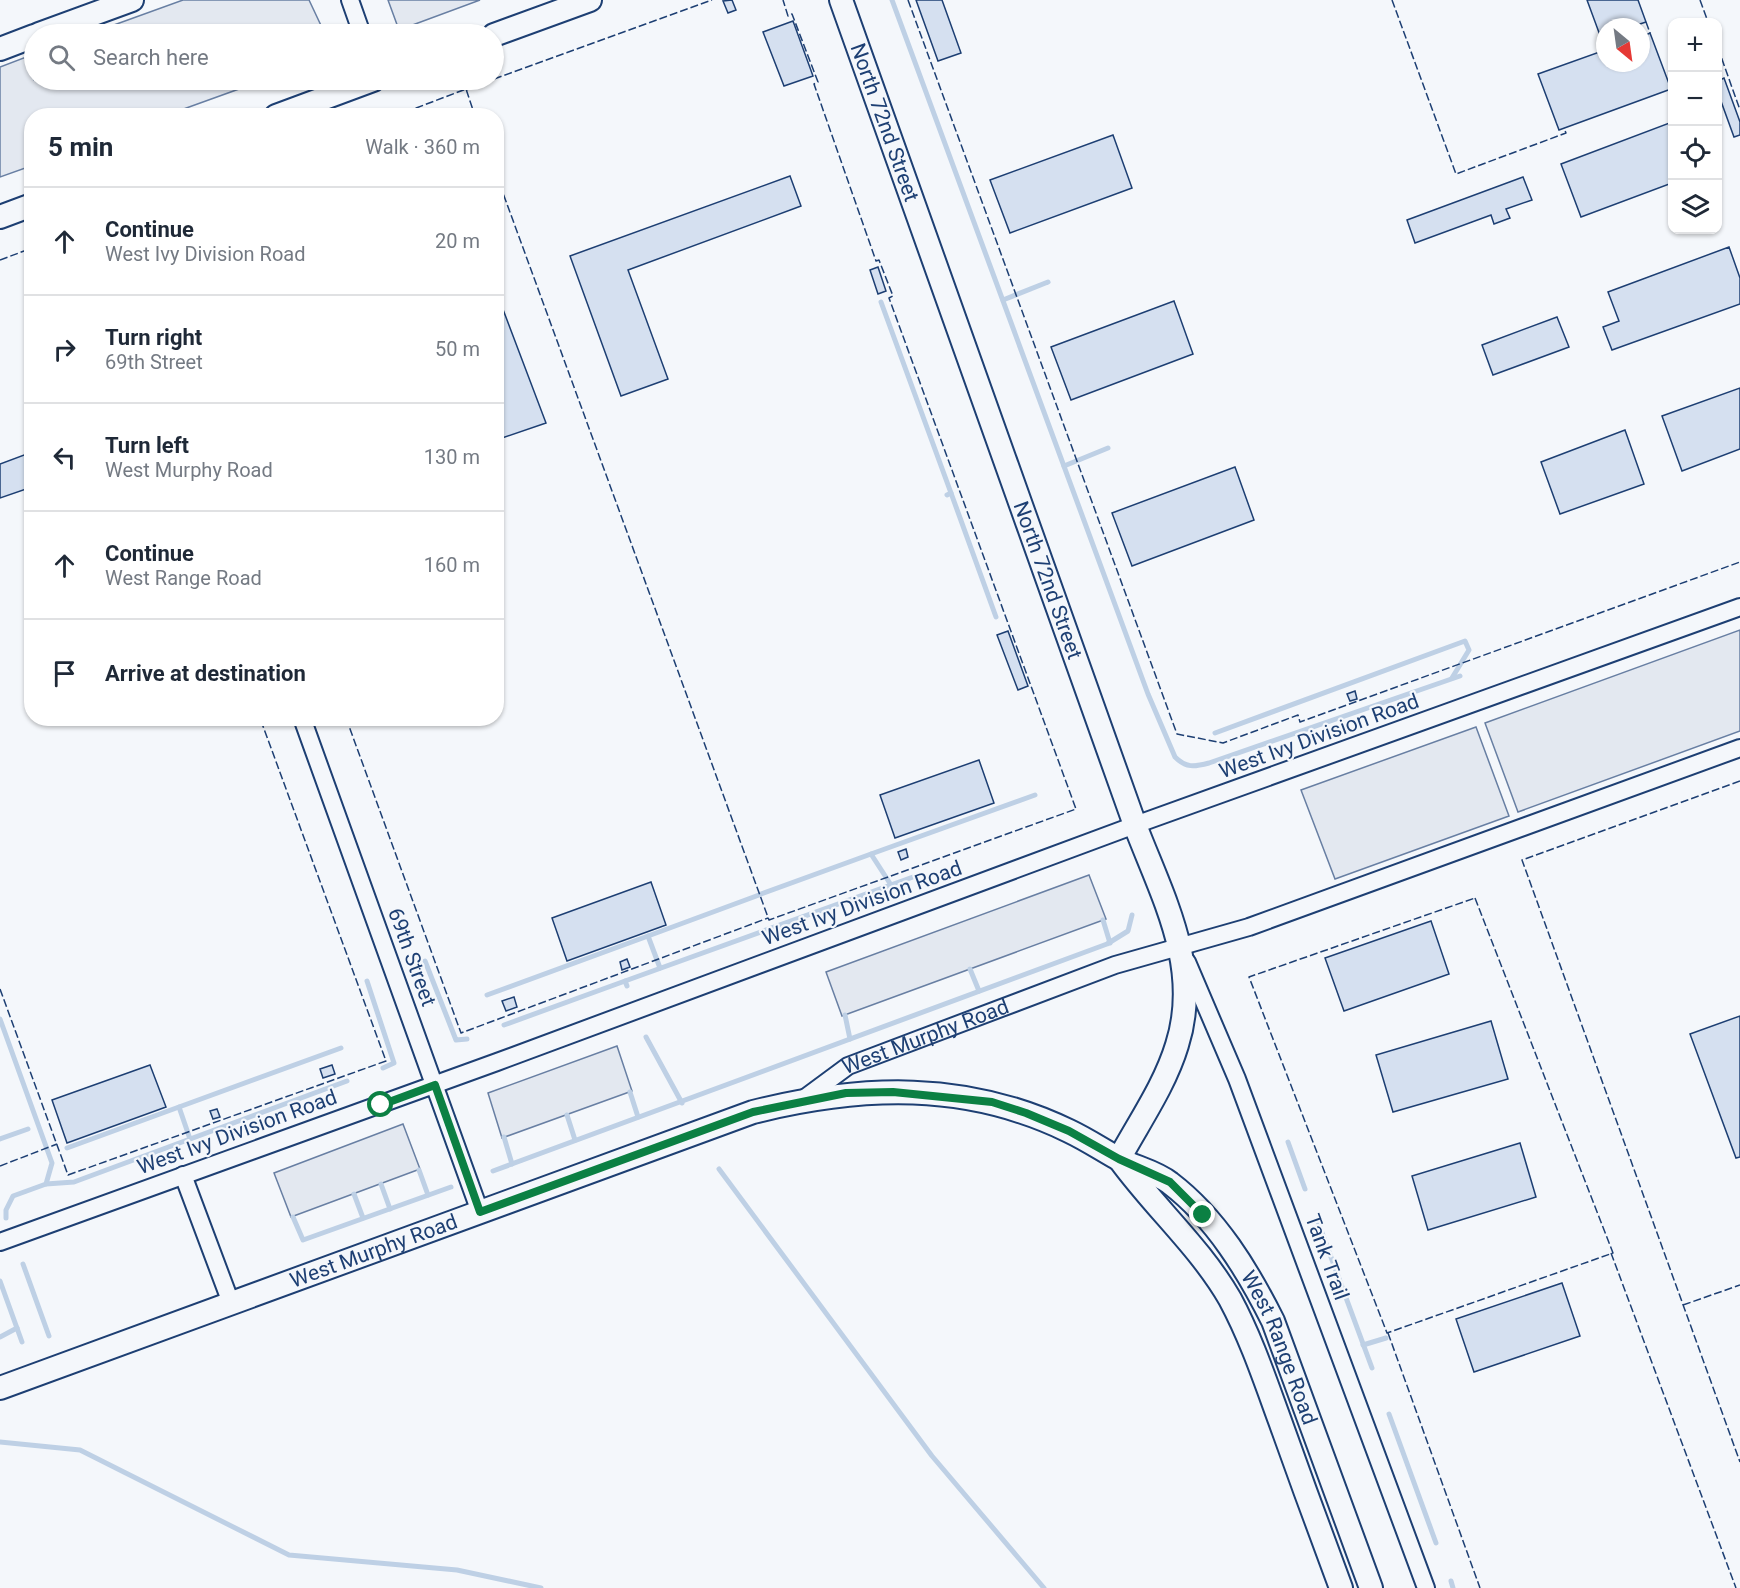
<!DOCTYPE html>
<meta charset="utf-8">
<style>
:root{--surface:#fff;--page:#f2f2f3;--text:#1f2937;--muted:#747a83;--line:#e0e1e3}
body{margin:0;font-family:Roboto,sans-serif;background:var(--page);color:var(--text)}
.controls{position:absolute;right:18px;top:18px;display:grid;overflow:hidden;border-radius:12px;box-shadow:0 2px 4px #0004}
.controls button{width:54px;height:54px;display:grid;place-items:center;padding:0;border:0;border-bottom:2px solid var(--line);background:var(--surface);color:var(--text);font:30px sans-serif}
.compass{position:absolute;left:1596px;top:18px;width:54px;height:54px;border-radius:50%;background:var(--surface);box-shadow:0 2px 4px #0004;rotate:151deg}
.stop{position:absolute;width:18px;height:18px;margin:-14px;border:4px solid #0b8043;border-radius:50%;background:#fff}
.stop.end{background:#0b8043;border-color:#fff;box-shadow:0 2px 6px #0008}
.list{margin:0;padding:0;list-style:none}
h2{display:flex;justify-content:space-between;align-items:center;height:78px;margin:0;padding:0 24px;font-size:26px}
h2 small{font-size:20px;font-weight:400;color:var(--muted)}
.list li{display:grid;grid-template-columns:39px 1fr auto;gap:18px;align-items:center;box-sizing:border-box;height:108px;padding:0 24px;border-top:2px solid var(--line)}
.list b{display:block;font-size:22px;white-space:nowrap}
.list p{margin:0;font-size:20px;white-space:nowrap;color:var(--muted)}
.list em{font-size:20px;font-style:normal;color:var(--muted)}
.icon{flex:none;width:33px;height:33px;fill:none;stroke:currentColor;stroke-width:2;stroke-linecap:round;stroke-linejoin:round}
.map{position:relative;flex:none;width:1740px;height:1588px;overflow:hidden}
.search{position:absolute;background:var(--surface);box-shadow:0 2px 4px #0004;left:24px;top:24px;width:480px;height:66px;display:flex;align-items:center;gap:15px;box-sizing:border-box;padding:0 21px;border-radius:33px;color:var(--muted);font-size:22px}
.panel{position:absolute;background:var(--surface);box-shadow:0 2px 4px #0004;left:24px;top:108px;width:480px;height:618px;border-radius:24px}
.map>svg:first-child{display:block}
.parking{fill:#e3e8f0;stroke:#687fa3;stroke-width:1.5}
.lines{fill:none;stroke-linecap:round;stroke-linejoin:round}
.stream{stroke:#bed0e5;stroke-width:5}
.building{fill:#d5e0f0;stroke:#1d3f73;stroke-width:1.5}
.street-casing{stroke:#1d3f73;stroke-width:20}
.secondary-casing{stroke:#1d3f73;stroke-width:26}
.street{stroke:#f4f7fb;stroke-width:16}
.secondary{stroke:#f4f7fb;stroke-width:22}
.fence{stroke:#1d3f73;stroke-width:1.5;stroke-dasharray:8 3;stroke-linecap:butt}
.route{stroke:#0b8043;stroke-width:8}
.labels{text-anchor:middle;stroke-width:4.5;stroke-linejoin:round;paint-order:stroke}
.street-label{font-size:21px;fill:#1d3f73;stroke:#f4f7fb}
</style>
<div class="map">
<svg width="1740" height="1588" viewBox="0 0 1740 1588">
<rect width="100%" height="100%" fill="#f4f7fb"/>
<g class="parking">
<path d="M 183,0 L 309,0 L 325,34 L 89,34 Z"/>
<path d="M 388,0 L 480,0 L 399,30 Z"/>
<path d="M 34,54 L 34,80 L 264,80 L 167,115 L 32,116 L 31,166 L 0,177 L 0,67 Z"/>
<path d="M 1740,630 L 1740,731 L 1518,812 L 1485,723 Z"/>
<path d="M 1476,727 L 1509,816 L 1335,879 L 1301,790 Z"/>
<path d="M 1089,875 L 1106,919 L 842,1016 L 826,972 Z"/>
<path d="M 617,1046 L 632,1091 L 502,1138 L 488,1093 Z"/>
<path d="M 403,1124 L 420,1169 L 291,1217 L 274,1173 Z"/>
</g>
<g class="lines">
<g class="stream">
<path d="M 892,0 L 1148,694 L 1175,757 C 1186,768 1194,767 1209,763 L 1460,676"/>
<path d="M 1003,300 L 1048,282"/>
<path d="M 881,302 L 951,493"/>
<path d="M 1064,466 L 1108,448"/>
<path d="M 947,495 L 951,493 L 996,617"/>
<path d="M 1215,733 L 1465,641 L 1469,650 L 1452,678"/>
<path d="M 891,885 L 871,854 L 1035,795"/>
<path d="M 761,894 L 871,854"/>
<path d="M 1103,920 L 1110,943"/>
<path d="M 425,961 L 456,1040 L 467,1039"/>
<path d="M 660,968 L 648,936 L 759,895"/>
<path d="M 970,969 L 979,991"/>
<path d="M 367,981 L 394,1063 L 383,1068"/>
<path d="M 625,981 L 913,877"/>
<path d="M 487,995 L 648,936"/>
<path d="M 845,1015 L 850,1039"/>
<path d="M 0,1019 L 52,1163 L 46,1184 L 13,1196 L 6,1210 L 6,1218"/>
<path d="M 504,1025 L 625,981 L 627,986"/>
<path d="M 646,1037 L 682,1103"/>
<path d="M 630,1092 L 638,1117"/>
<path d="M 567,1115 L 575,1140"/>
<path d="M 504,1137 L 512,1164"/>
<path d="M 0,1139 L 28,1129"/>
<path d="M 190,1139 L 179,1107 L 341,1048"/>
<path d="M 1288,1142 L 1305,1189"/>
<path d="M 67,1148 L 179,1107"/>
<path d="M 719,1169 L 932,1456 L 1044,1588"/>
<path d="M 419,1170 L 428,1195"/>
<path d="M 493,1171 L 1107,944 L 1128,931 L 1132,915"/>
<path d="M 46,1184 L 74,1182 L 347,1081"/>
<path d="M 381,1184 L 390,1209"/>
<path d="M 354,1194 L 363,1218"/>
<path d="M 293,1217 L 303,1240 L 451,1187"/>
<path d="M 1318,1222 L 1372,1368"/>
<path d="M 23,1264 L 49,1336"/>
<path d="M 0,1281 L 22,1342"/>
<path d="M 0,1337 L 17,1328"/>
<path d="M 1363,1345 L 1386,1338"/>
<path d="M 1389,1414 L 1436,1543"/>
<path d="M 0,1442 L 80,1450 L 289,1555 L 457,1570 L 541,1588"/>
<path d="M 1451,1581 L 1453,1588"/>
</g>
</g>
<g class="building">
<path d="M 732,0 L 736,10 L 728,13 L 723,1 Z"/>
<path d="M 916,0 L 942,0 L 961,53 L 938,61 Z"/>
<path d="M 1587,0 L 1638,0 L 1646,22 L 1631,27 L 1605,27 L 1605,36 L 1601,38 Z"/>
<path d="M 793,21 L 813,76 L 784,86 L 763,32 Z"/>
<path d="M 1650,33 L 1671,89 L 1559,130 L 1538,74 L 1605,50 L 1605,63 L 1641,63 L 1641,37 Z"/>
<path d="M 1724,78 L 1740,122 L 1740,135 L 1734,137 L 1718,93 L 1718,81 Z"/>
<path d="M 1672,122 L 1672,183 L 1581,217 L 1561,164 Z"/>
<path d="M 1113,135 L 1132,188 L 1010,233 L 990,180 Z"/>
<path d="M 790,176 L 801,206 L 628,270 L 668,379 L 621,396 L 570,256 Z"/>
<path d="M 1523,177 L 1532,200 L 1506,209 L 1510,218 L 1494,224 L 1491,215 L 1415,243 L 1407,220 Z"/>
<path d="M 1729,247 L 1740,278 L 1740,304 L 1612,350 L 1603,327 L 1619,321 L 1608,292 Z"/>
<path d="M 878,267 L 886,291 L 878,294 L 870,270 Z"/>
<path d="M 496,291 L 546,423 L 499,439 L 496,432 Z"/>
<path d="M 1174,301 L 1193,354 L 1071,400 L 1051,347 Z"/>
<path d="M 1557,317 L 1569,347 L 1493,375 L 1482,345 Z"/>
<path d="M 1740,388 L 1740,449 L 1682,471 L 1662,416 Z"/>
<path d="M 1625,430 L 1644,484 L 1560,514 L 1541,462 Z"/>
<path d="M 32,452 L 32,487 L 0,498 L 0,464 Z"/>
<path d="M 1235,467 L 1254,520 L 1132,566 L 1112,513 Z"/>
<path d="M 1008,631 L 1028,686 L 1018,690 L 997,635 Z"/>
<path d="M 1355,691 L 1357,699 L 1350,701 L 1347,694 Z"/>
<path d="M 979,760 L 994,803 L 895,838 L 880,795 Z"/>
<path d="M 906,849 L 908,857 L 901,860 L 898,852 Z"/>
<path d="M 651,882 L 666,925 L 567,961 L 552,918 Z"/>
<path d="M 1431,921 L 1449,974 L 1344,1011 L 1325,958 Z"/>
<path d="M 627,959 L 630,967 L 622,970 L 620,962 Z"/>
<path d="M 514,997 L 517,1007 L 506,1011 L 502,1001 Z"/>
<path d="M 1740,1016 L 1740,1157 L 1736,1158 L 1690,1034 Z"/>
<path d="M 1491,1021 L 1508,1079 L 1393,1112 L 1376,1055 Z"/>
<path d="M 150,1065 L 166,1107 L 67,1143 L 52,1100 Z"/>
<path d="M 332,1065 L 335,1074 L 323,1078 L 320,1069 Z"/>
<path d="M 217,1109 L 220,1117 L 213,1119 L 210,1111 Z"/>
<path d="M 1520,1143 L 1536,1197 L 1428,1230 L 1412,1176 Z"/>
<path d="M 1562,1283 L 1580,1336 L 1474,1372 L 1456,1319 Z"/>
</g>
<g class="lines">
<defs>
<g id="street">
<path d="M 350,0 L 362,34"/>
<path d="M 302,718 L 480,1212"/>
<path d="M 1187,962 L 1237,1079 L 1426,1588"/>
<path id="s1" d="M 802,1100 L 848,1066 L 1115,965 L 1249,927 L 1740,748"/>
<path d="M 183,1175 L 231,1303"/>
<path d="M 0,1242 L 497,1062 L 1135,825 L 1740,607"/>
</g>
<g id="secondary">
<path id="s2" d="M 841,0 L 1135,825 C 1162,896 1202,967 1177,1045 C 1165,1085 1139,1122 1119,1159"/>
<path d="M 39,34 L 132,0"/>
<path d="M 494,35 L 590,0"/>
<path d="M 0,49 L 34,36"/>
<path d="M 276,116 L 373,80"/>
<path d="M 0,217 L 32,205"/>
<path d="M 1120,1160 C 1155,1208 1200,1247 1230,1299 C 1251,1338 1265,1380 1280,1421 C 1300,1477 1320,1532 1341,1588"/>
<path id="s3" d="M 0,1388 L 753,1112 C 862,1085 966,1081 1069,1131 C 1086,1139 1101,1149 1117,1158 C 1133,1167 1155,1171 1170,1183 C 1216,1218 1248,1271 1273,1321 L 1371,1588"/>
</g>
</defs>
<use href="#street" class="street-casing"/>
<use href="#secondary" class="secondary-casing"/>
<use href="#street" class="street"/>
<use href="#secondary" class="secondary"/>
<g class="fence">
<path d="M 908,0 L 1177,734 L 1223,743 L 1298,715 L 1300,722 L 1740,562"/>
<path d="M 1392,0 L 1456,174 L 1566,133 L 1564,128"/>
<path d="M 1700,0 L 1708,22"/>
<path d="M 1646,22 L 1650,33"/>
<path d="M 1718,48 L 1740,110"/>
<path d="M 494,79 L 712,0"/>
<path d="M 466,90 L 493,80"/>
<path d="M 395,116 L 466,89 L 475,116"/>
<path d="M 496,174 L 769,920 L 1076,809 L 889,298 L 893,296 L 879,260 L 876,261 L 814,84 L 818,82 L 792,14 L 788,16 L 783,0"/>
<path d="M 0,260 L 32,248"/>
<path d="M 346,718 L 461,1033 L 768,918"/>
<path d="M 1740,781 L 1522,860 L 1740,1462"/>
<path d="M 1475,898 L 1613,1253 L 1387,1333 L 1249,977 Z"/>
<path d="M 0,989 L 68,1175 L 386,1061 L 260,718"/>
<path d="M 0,1166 L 57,1144"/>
<path d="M 1611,1253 L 1736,1588"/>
<path d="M 1683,1305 L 1740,1285"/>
<path d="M 1388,1333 L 1480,1588"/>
</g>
</g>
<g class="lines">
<path class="route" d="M 381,1105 L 435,1085 L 480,1212 L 753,1112 L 846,1093 L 893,1092 L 992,1102 L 1026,1113 L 1069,1131 L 1119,1159 L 1170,1182 L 1203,1215"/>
</g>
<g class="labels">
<g class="street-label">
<text dy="7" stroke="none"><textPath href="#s2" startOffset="130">North 72nd Street</textPath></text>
<text dy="7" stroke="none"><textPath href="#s2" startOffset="616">North 72nd Street</textPath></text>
<text transform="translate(1319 736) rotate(-20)" y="7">West Ivy Division Road</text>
<text transform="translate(862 903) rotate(-20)" y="7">West Ivy Division Road</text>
<text transform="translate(412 957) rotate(70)" y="7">69th Street</text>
<text dy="7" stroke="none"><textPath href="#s1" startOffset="140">West Murphy Road</textPath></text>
<text transform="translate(237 1132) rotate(-20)" y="7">West Ivy Division Road</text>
<text dy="7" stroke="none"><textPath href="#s3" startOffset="398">West Murphy Road</textPath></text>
<text transform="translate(1327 1257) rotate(70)" y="7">Tank Trail</text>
<text dy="7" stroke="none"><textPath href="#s3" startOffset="1440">West Range Road</textPath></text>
</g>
</g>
</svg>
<div class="controls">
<button>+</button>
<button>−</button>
<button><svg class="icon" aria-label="locate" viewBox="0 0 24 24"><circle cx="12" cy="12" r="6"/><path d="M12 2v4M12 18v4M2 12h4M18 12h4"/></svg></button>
<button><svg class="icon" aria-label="layers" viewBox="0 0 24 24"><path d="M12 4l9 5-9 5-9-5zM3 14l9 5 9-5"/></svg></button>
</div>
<svg class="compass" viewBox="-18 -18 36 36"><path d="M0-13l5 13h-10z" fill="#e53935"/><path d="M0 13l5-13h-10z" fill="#747a83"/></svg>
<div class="stop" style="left:381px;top:1105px"></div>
<div class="stop end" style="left:1203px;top:1215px"></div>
<div class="search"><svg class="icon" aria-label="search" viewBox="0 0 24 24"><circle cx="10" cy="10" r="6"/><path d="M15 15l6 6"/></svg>Search here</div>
<section class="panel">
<h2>5 min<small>Walk · 360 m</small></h2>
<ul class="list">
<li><svg class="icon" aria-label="ahead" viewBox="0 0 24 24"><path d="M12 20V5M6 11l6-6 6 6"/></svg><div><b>Continue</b><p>West Ivy Division Road</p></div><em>20 m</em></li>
<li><svg class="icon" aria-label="right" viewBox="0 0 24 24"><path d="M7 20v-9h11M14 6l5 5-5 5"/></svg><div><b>Turn right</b><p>69th Street</p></div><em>50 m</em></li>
<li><svg class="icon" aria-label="left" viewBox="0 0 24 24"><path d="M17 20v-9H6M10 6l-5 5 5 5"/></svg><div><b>Turn left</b><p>West Murphy Road</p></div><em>130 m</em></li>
<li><svg class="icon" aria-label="ahead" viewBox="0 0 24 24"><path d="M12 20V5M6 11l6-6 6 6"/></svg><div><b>Continue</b><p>West Range Road</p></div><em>160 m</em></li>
<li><svg class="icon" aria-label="arrive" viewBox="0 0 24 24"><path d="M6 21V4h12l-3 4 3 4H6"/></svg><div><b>Arrive at destination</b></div></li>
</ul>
</section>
</div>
